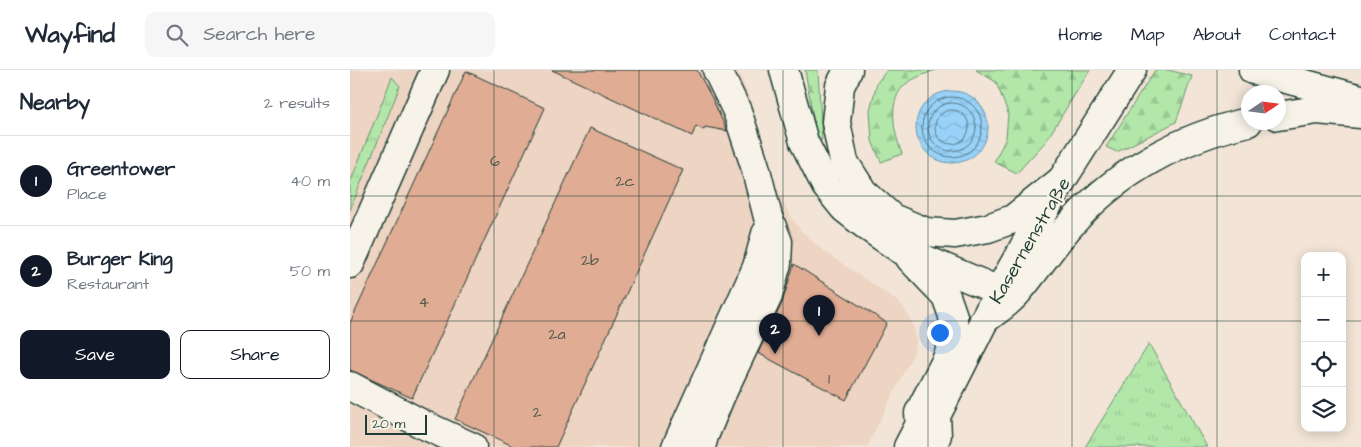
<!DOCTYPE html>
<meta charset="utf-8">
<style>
:root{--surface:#fff;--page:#f6f6f7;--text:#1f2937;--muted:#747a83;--line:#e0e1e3;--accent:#111827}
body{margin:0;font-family:"Architects Daughter",sans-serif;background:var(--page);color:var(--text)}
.controls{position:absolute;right:15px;bottom:15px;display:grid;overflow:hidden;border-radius:10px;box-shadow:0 2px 12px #0003}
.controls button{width:45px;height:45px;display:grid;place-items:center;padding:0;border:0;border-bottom:1px solid var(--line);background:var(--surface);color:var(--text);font:25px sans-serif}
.compass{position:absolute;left:891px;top:15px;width:45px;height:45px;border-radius:50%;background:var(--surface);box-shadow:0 2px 12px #0003;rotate:77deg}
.scale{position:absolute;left:15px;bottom:12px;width:62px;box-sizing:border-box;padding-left:5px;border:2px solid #1f3d34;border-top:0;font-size:14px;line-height:18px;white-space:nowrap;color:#1f3d34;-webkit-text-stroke:4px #f7f3e8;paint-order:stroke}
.you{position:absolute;left:589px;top:262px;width:18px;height:18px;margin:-12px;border:4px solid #fff;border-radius:50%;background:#1a73e8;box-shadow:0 0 0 8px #1a73e833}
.badge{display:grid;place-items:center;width:32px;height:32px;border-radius:50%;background:var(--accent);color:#fff;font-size:16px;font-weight:700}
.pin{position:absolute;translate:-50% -41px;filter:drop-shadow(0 1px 2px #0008)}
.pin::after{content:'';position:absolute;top:26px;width:18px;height:15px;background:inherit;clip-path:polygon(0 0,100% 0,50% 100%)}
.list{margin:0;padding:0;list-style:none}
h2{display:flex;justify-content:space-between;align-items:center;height:65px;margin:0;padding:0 20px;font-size:21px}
h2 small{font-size:16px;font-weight:400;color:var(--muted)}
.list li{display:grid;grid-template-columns:32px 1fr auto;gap:15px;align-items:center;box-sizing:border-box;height:90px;padding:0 20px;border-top:1px solid var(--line)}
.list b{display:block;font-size:19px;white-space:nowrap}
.list p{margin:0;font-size:16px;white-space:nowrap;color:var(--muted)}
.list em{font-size:16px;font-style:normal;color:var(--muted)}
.actions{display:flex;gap:10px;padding:15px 20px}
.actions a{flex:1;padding:11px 0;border:1px solid var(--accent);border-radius:10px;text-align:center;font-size:18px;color:var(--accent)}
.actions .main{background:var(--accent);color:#fff}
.icon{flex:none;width:28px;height:28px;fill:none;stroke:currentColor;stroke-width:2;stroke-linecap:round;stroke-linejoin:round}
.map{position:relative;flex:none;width:1011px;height:377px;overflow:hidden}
header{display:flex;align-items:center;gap:30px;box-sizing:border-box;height:70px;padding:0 25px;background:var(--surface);border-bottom:1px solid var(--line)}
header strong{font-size:24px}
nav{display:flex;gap:28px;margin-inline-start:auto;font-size:18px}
.search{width:350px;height:45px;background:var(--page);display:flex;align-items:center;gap:12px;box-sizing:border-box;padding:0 18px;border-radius:10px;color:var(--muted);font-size:19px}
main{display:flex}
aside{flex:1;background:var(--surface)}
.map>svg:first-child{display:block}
.built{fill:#edd4c3}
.grass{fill:url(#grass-tufts);stroke:#68926e}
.forest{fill:url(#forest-firs);stroke:#68926e}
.water{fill:url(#water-waves);stroke:#6896aa}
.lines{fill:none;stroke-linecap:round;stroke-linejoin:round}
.shore{stroke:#507983;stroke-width:1}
.building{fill:#e0ac94;stroke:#1f3d34}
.minor-casing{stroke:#1f3d34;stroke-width:31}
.major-casing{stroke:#1f3d34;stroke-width:31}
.highway-casing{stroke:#1f3d34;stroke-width:31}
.minor{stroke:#f7f3e8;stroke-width:28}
.major{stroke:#f7f3e8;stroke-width:28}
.highway{stroke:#f7f3e8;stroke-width:28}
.grid{fill:none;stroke:#1f3d34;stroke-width:1;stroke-opacity:0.55}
.labels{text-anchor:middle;stroke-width:5;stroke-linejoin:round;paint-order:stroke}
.number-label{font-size:16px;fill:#4f594c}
.street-label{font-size:19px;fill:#1f3d34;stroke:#f7f3e8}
</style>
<header>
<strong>Wayfind</strong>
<div class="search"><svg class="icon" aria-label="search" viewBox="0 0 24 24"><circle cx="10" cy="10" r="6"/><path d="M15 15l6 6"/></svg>Search here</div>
<nav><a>Home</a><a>Map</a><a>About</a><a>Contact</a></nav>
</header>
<main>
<aside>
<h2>Nearby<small>2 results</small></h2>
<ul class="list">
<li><span class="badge">1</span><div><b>Greentower</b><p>Place</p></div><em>40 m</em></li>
<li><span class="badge">2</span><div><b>Burger King</b><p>Restaurant</p></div><em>50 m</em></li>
</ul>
<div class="actions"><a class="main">Save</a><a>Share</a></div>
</aside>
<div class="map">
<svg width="1011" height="377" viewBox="0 0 1011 377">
<defs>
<pattern id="grass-tufts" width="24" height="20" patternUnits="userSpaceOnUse" patternTransform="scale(1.25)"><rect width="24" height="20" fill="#b2e7a9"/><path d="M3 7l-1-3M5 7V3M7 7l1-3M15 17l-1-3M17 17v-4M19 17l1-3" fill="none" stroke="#99c792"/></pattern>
<pattern id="forest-firs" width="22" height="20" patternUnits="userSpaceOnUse" patternTransform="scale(1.25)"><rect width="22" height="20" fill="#b2e7a9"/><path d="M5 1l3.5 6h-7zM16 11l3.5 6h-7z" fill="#99c792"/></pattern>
<pattern id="water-waves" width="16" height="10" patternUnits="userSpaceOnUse" patternTransform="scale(1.25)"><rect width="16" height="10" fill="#99d2f9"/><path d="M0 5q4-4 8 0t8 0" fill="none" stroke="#83b5d6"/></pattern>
</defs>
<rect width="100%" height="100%" fill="#f2e5d7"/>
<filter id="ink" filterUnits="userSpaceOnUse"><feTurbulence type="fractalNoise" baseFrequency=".02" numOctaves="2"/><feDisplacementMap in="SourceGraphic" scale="10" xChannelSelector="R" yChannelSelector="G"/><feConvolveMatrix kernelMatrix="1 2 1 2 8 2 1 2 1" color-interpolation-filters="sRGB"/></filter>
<g filter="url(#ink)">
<path class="built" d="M 0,0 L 388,0 L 401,32 L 426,116 L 441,147 L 452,162 L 479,185 L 539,225 L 553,236 L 563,254 L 566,266 L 565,280 L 517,377 L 0,377 Z"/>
<g class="grass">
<path d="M 42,7 L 50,16 L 0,140 L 0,113 Z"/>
<path d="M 799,274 L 857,377 L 735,377 Z"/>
</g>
<g class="forest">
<path d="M 455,0 L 468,0 L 472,70 L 467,71 Z"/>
<path d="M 537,0 L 586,0 C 577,3 566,7 557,13 C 536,29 544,63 552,84 L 531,92 L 522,71 L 520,40 L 527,13 Z"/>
<path d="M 626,0 L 740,0 L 696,71 L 667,103 L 644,92 L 656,68 L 658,43 L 646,12 Z"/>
<path d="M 805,0 L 818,0 L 842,6 L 826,52 L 767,82 L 756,77 Z"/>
</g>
<circle class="water" cx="602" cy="57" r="36"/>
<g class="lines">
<g class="shore">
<circle cx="602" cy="57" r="30"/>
<circle cx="602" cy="57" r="24"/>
<circle cx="602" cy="57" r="17"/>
</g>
</g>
<g class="building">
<path d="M 202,0 L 347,0 L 362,28 L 377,61 L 355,57 L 354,60 L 346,56 L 342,66 Z"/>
<path d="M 116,1 L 195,38 L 62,328 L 0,300 L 0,253 Z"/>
<path d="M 240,58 L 333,100 L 206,377 L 165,377 L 105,349 Z"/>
<path d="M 444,194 L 537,253 L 496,330 L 408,283 L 432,233 Z"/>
</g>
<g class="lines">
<defs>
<g id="minor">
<path d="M 0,194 L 85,0"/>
<path d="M 0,316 L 72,354 L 122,377"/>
<path d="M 326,377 L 407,197 L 416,164"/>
<path d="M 351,377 L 354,366 L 371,325 L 418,226 L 427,193 L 428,172 L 418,147 L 405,96 L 387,41 L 367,0"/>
</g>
<g id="major">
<path d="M 558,377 L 570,354 L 586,346"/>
<path d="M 582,377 L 587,365 L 586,346 L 649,221 L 712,110 L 782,0"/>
</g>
<g id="highway">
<path d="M 434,0 L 454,72 L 476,116 L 494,138 L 518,157 L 550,179 L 649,221"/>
<path d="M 498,0 L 490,16 L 486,52 L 494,92 L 513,122 L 542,148 L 576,162 L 605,164 L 638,158 L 663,149 L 712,110"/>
<path d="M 903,0 L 1011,29"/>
<path d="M 928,46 L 967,40 L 1011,44"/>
<path d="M 560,188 L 596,226 L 603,246 L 604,270 L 597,289 L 569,343 L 570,354"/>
<path d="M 634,250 C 644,242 657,234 666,224 C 686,201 702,175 723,152 C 768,101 832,67 898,52"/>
</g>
</defs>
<use href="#minor" class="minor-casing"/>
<use href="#major" class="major-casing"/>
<use href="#highway" class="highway-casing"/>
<use href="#minor" class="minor"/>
<use href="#major" class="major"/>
<use href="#highway" class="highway"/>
</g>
</g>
<path class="grid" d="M 144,0 L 144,377M 289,0 L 289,377M 433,0 L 433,377M 578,0 L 578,377M 722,0 L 722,377M 867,0 L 867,377M 0,126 L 1011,126M 0,251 L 955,251M 992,251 L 1011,251"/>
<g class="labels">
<g class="number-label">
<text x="145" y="96">6</text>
<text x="275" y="116">2c</text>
<text x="240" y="195">2b</text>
<text x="74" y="237">4</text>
<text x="207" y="269">2a</text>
<text x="479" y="314">1</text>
<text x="187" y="347">2</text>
</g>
<g class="street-label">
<text transform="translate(679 170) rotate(-60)" y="7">Kasernenstraße</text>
</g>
</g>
</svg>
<div class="controls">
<button>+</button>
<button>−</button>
<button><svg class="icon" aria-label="locate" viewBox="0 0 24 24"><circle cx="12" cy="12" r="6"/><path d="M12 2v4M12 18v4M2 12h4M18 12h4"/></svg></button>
<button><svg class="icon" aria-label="layers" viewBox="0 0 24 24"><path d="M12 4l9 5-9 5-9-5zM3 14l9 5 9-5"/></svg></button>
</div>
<svg class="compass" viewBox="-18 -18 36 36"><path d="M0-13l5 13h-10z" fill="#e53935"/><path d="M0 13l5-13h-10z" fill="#747a83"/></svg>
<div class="scale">20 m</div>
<div class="you"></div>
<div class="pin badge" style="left:469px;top:266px">1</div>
<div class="pin badge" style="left:425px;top:284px">2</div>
</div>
</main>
